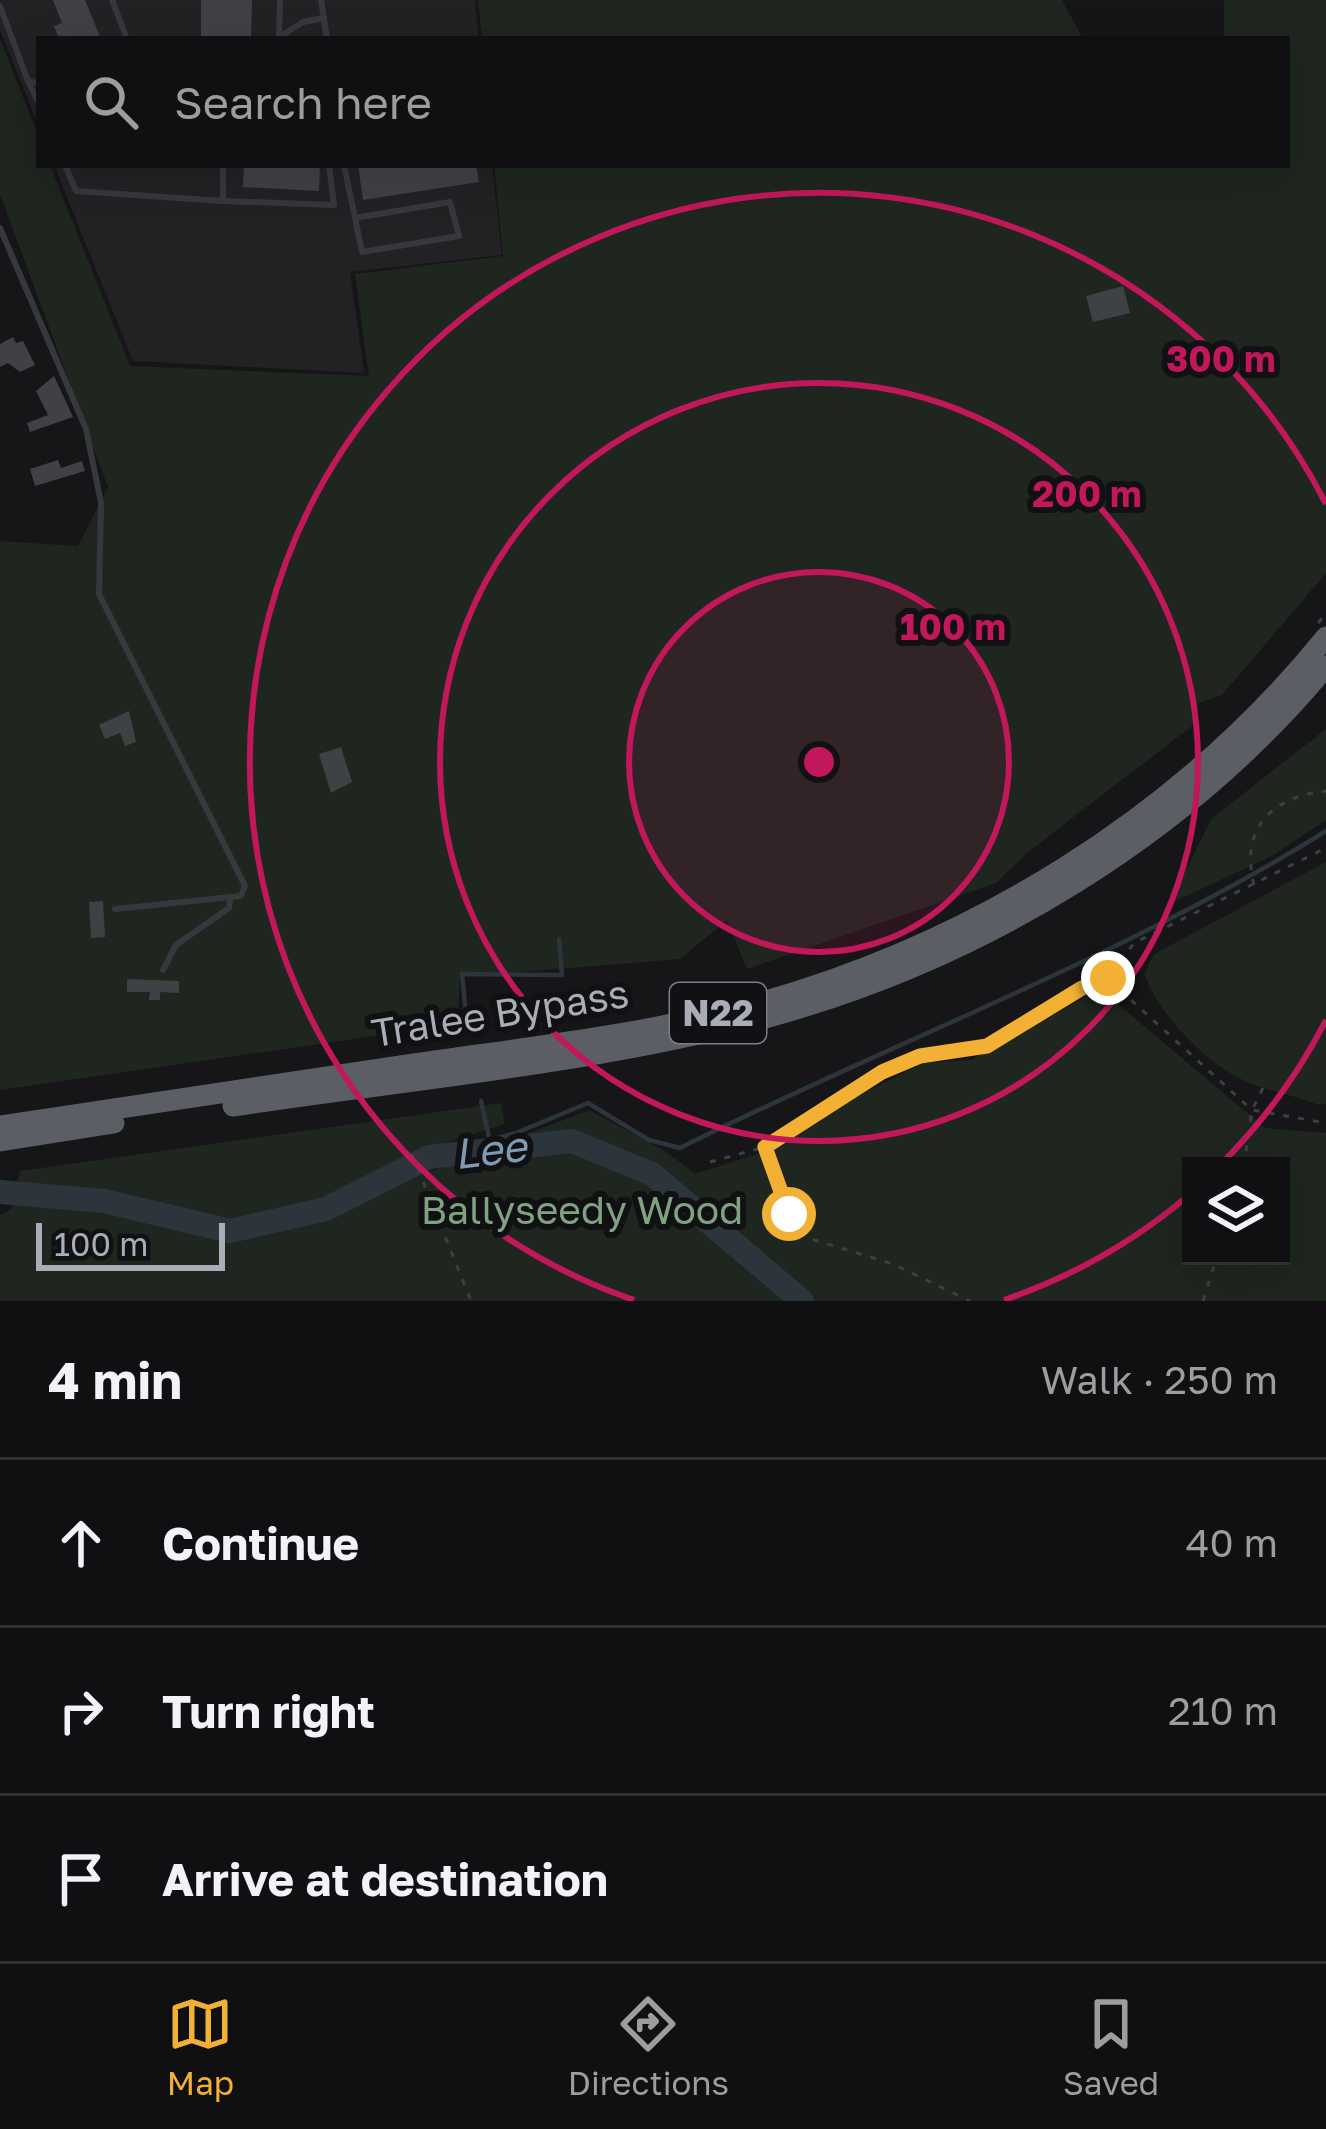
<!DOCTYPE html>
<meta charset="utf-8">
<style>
:root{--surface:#101012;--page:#19191b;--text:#f1f3f6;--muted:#9c9d9f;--line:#303032;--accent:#f2b134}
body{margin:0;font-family:"Golos Text",sans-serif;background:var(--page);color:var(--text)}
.controls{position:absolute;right:36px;bottom:36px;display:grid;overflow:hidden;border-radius:0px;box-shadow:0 12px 48px #0002}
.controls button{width:108px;height:108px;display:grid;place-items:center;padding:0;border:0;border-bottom:3px solid var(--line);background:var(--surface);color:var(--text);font:60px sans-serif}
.scale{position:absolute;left:36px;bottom:30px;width:189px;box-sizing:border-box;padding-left:12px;border:6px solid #a8adb8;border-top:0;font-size:33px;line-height:42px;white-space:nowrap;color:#a8adb8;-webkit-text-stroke:9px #111113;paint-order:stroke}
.stop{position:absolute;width:36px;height:36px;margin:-27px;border:9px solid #f2b134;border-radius:50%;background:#fff}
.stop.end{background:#f2b134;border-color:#fff;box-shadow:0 3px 12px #0008}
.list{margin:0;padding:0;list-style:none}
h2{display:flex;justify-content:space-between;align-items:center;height:156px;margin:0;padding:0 48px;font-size:51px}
h2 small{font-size:39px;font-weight:400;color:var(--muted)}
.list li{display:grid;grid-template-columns:78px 1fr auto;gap:36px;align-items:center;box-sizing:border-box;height:168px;padding:0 48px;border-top:3px solid var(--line)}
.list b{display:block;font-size:45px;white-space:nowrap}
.list em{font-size:39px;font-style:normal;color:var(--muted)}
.icon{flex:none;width:66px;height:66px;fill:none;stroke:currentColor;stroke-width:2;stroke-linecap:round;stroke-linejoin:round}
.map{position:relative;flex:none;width:1326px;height:1301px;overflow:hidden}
.search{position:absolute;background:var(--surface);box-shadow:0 12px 48px #0002;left:36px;right:36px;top:36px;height:132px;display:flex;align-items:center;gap:30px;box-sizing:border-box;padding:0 42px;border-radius:0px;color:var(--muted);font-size:45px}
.sheet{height:660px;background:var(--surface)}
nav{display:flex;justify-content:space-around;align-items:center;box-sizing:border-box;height:168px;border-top:3px solid var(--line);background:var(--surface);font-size:33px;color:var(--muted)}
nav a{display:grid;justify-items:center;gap:6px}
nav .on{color:var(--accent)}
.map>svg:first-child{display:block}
.built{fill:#222225}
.green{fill:#1e261f;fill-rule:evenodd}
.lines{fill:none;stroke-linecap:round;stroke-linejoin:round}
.stream{stroke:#2c353c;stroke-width:4.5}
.river{stroke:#2c353c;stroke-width:24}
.building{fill:#404145}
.path{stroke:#3d3f44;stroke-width:3;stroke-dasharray:6 9;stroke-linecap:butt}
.service{stroke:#37383d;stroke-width:6}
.trunk{stroke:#5b5e65;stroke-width:21}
.route{stroke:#f2b134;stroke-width:15}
.ring{fill:none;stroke:#c2185b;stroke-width:6}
.labels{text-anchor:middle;stroke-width:12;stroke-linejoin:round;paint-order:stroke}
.shield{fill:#111113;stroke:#7b7e86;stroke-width:3}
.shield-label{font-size:36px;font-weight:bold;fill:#a8adb8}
.street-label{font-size:39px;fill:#a8adb8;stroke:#111113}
.park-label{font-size:39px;fill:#7fa381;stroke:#111113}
.water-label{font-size:42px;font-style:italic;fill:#7f9bb3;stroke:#111113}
.centre{fill:#c2185b;stroke:#111113;stroke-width:6}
.ring-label{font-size:36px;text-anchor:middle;font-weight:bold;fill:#c2185b;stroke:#111113;stroke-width:12;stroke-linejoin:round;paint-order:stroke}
</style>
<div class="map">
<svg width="1326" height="1301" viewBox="0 0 1326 1301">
<rect width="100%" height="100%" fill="#161618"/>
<g class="built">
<path d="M 0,0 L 475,0 L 479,39 L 39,39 L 39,127 L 0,30 Z"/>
<path d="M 54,165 L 492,165 L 502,255 L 350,272 L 364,373 L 133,361 Z"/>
</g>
<g class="green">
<path d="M 478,0 L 1062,0 L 1083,39 L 482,39 Z"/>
<path d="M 1224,0 L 1326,0 L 1326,573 L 1222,695 L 1198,703 L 1196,723 L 1028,852 L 996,883 L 747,969 L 727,920 L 680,959 L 460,977 L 458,1024 L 0,1090 L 0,541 L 78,546 L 108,487 L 0,194 L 0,39 L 39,137 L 39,165 L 50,165 L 130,366 L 369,376 L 355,274 L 503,256 L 494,165 L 1287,165 L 1287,39 L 1224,39 Z"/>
<path d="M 1326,729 L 1326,820 L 1272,856 L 1169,904 L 1212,818 Z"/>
<path d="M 1326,862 L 1326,1104 L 1316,1104 C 1293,1095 1266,1091 1245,1081 C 1205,1063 1159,1014 1144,974 L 1154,954 Z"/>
<path d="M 1091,994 L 1107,995 L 1265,1128 L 1326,1133 L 1326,1301 L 0,1301 L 0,1215 L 11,1210 L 20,1171 L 501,1103 L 505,1124 L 423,1150 L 426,1173 L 589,1110 L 667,1152 L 695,1174 L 782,1146 L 853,1098 L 924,1063 L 971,1060 ZM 1191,1166 L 1281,1166 L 1281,1256 L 1191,1256 Z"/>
</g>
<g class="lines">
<g class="stream">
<path d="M 467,1024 L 462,974 L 562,975 L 559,939"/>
<path d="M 481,1101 L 489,1137"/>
<path d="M 429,1157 L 516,1133 L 588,1103 L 649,1140 L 680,1148 C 894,1041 1123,958 1326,831"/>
</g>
<path class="river" d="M 0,1192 L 104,1201 L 230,1231 L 326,1209 L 429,1157 L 572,1141 L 652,1174 L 802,1301"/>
</g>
<g class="building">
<path d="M 53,0 L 85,0 L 101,39 L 59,39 L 54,26 L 62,23 Z"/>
<path d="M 201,0 L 252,0 L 251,39 L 201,39 Z"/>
<path d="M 244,165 L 320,165 L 319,191 L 243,187 Z"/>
<path d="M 358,165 L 476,165 L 479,182 L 363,200 Z"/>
<path d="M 1123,286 L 1130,313 L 1093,322 L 1086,296 Z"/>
<path d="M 13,337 L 16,343 L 23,341 L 35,365 L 20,372 L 8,363 L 0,367 L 0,344 Z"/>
<path d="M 54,376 L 73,417 L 30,432 L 27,423 L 48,415 L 36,391 Z"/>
<path d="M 58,460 L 61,468 L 82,461 L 85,471 L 35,486 L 30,469 Z"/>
<path d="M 129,711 L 136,742 L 125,746 L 120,733 L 105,739 L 99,725 Z"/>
<path d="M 341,747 L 352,782 L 331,793 L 319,754 Z"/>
<path d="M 103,901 L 105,937 L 91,938 L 89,902 Z"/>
<path d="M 127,979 L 179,981 L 179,993 L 160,992 L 160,1000 L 149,1000 L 150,992 L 127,992 Z"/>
</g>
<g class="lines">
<g class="path">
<path d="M 1318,623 L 1326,613"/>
<path d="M 1254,885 C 1240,828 1271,797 1326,791"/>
<path d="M 1109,980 L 1252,1110 L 1326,1123"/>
<path d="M 765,1149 L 789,1214 L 808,1238 L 893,1264 L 970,1301"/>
<path d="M 412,1154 L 471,1301"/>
<path d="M 710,1162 L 765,1147 L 826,1103 L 907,1060 L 987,1046 L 1082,988 L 1108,978 L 1134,943 L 1326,848"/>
<path d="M 1244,1166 L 1252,1110 L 1263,1088"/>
<path d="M 1203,1301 L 1217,1256"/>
</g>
<g class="service">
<path d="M 112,0 L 127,39"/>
<path d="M 321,0 L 327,39"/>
<path d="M 0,6 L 28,81 L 39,84"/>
<path d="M 279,37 L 280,0"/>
<path d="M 276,39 L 303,22 L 324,18"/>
<path d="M 28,81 L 39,104"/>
<path d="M 65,165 L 76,191 L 223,201 L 223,165"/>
<path d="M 344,165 L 362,252 L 459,236 L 450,202 L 355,218"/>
<path d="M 223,201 L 334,205 L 329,165"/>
<path d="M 0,228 L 86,429 L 101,503 L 99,594 L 245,886 L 241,896 L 115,909"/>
<path d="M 163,970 L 176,945 L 229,908 L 230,900"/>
</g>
<g class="trunk">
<path d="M 233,1106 C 410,1079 600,1063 772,1016 C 982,958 1187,835 1326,666"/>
<path d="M 0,1126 C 138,1105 276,1084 414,1064 C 523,1048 638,1036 745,1007 C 970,946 1179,819 1326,637"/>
<path d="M 0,1141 L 114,1123"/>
</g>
</g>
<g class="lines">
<path class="route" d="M 789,1214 L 765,1147 L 882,1072 L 920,1056 L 987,1046 L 1082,988 L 1108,978"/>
</g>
<circle cx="819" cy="762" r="190" fill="#c2185b" fill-opacity=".12"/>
<g class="ring">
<circle cx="819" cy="762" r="190"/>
<circle cx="819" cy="762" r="379"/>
<path d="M1326 1020A569 569 0 0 1 1221 1164M1189 1195A569 569 0 0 1 1004 1300M634 1300A569 569 0 1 1 1326 504"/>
</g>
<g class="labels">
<rect class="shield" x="670" y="983" width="96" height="60" rx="9"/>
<g class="shield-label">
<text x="718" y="1026">N22</text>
</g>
<g class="street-label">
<text transform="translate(500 1013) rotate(-9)" y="14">Tralee Bypass</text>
</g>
<g class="park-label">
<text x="582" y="1224">Ballyseedy Wood</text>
</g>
<g class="water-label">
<text transform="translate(490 1150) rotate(-7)" y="15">Lee</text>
</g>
</g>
<circle cx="819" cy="762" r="18" class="centre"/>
<g class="ring-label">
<text x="1221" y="372">300 m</text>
<text x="1087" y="507">200 m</text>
<text x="953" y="640">100 m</text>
</g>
</svg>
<div class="controls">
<button><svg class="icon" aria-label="layers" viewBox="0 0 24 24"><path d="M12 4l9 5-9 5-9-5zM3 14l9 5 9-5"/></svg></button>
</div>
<div class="scale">100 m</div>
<div class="stop" style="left:789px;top:1214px"></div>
<div class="stop end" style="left:1108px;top:978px"></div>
<div class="search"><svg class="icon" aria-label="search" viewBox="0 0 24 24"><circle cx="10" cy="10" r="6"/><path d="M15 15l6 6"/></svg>Search here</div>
</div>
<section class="sheet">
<h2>4 min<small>Walk · 250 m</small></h2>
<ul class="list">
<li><svg class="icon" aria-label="ahead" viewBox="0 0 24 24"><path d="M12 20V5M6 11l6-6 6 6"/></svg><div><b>Continue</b></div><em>40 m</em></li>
<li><svg class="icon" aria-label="right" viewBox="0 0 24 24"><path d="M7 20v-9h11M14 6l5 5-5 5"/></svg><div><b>Turn right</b></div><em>210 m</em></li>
<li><svg class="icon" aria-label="arrive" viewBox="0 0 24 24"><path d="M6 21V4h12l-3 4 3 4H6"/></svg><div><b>Arrive at destination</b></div></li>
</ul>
</section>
<nav>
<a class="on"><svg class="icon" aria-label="map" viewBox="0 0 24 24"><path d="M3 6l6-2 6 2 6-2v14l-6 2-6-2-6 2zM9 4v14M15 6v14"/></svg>Map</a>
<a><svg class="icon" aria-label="directions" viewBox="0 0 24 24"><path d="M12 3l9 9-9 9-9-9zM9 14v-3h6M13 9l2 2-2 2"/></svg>Directions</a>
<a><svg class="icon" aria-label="saved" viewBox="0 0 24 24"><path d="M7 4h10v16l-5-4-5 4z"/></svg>Saved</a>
</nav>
